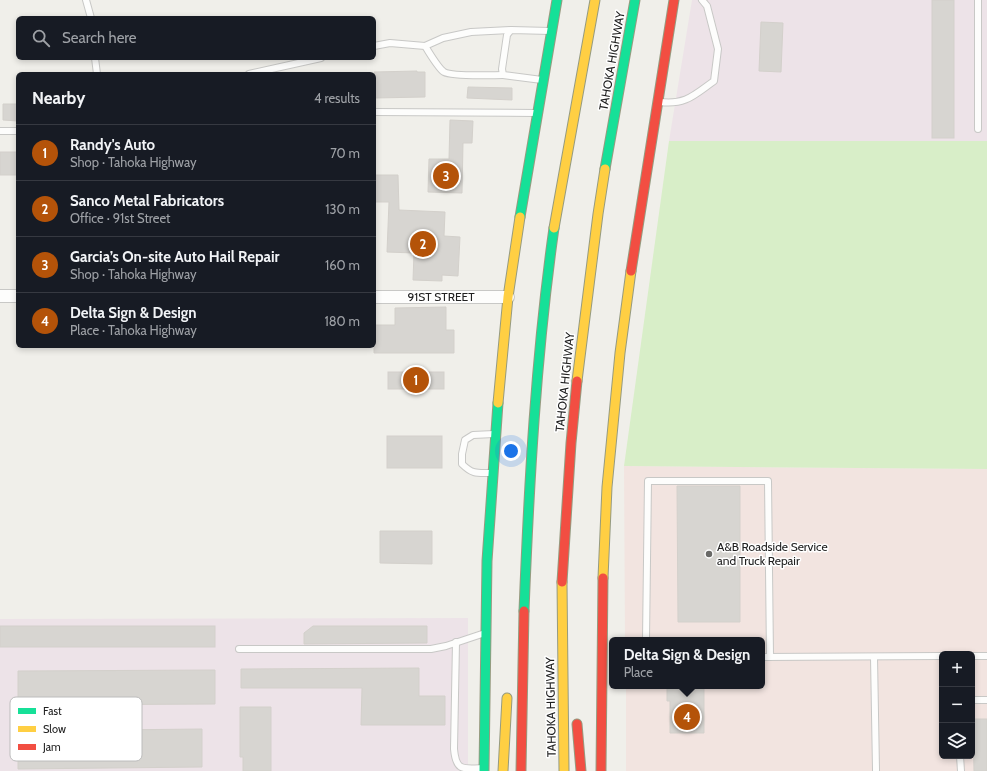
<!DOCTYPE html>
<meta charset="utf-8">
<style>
:root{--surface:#171b24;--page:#20242c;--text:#f1f3f6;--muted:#9ea1a6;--line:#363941;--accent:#b45309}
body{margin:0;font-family:Cabin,sans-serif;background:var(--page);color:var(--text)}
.controls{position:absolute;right:12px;bottom:12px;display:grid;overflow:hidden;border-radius:6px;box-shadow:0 2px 6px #0003}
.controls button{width:36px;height:36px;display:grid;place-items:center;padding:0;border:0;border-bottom:1px solid var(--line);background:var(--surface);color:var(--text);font:20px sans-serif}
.you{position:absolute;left:511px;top:451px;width:14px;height:14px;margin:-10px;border:3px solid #fff;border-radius:50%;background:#1a73e8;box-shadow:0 0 0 6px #1a73e833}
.badge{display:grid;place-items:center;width:26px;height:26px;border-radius:50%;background:var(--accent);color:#fff;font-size:13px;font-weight:700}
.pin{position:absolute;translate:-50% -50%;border:2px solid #fff;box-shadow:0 1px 4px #0006}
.popup{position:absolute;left:609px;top:637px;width:156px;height:52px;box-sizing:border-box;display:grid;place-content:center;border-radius:6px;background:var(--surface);filter:drop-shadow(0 1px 3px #0005);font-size:13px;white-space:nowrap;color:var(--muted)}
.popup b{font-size:15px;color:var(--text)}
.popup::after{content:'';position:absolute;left:50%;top:100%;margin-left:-8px;border:8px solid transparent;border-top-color:var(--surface)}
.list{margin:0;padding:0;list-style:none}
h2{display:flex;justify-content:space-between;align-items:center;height:52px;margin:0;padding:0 16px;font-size:17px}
h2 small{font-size:13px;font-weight:400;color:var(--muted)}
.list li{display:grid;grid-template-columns:26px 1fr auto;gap:12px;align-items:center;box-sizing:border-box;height:56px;padding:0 16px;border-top:1px solid var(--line)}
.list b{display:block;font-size:15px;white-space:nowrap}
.list p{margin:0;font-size:13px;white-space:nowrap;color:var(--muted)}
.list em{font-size:13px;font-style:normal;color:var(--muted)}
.icon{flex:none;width:22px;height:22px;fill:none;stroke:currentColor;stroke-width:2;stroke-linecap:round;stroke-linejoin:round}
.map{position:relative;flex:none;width:987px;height:771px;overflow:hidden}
.search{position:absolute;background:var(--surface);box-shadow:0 2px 6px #0003;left:16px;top:16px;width:360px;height:44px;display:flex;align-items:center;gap:10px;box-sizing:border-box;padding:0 14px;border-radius:6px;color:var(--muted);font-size:15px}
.panel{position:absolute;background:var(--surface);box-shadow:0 2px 6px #0003;left:16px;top:72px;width:360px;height:276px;border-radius:6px}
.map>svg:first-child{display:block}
.commercial{fill:#f2e4e0;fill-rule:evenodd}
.industrial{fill:#ede3e8}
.grass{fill:#d8eec8}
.building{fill:#d7d5d1;stroke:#d3d0cb}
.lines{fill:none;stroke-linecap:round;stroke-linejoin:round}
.lane-casing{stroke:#c8c8c6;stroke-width:8}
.street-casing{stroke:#c8c8c6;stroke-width:14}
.fast-casing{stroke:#969b80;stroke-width:11}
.slow-casing{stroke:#969b80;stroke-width:11}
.jam-casing{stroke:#969b80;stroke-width:11}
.lane{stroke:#fdfdfc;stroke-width:6}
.street{stroke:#fdfdfc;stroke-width:12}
.fast{stroke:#16e098;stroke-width:9}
.slow{stroke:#ffcf43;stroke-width:9}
.jam{stroke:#f24e42;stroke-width:9}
.poi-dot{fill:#696967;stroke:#fff;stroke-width:1.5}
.labels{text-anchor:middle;stroke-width:3;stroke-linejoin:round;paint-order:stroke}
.street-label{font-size:12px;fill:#212121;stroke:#fff}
.poi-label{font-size:12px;fill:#212121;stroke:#fff;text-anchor:start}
.key{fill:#fff;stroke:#bcbcbc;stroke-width:1}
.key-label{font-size:11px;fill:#212121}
</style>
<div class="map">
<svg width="987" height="771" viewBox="0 0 987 771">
<rect width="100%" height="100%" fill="#f0efea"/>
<path class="commercial" d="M 624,466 L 987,469 L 987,771 L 626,771 L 626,686 L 762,686 L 762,640 L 625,640 ZM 942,654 L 972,654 L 972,756 L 942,756 Z"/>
<g class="industrial">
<path d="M 692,0 L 987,0 L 987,141 L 669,141 Z"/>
<path d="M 468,618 L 468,771 L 0,771 L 0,619 Z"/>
</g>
<path class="grass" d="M 669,141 L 987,141 L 987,469 L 624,466 Z"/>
<g class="building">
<rect x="932" y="0" width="22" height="138"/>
<path d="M 761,22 L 783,23 L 781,72 L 759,71 Z"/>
<path d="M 417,71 L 417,72 L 425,72 L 425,97 L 374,98 L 374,72 Z"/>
<path d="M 468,87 L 512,88 L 512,100 L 467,98 Z"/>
<path d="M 3,104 L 18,104 L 18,121 L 3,120 Z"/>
<path d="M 450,120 L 473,121 L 472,143 L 463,143 L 462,193 L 428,192 L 429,159 L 449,159 Z"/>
<rect x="0" y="152" width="18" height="23"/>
<path d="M 374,175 L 398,175 L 399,210 L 445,212 L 444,236 L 460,237 L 458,276 L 442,275 L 442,281 L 413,280 L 414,253 L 387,252 L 389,202 L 374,202 Z"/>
<path d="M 446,307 L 446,330 L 454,330 L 454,353 L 374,353 L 374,325 L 395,325 L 395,308 Z"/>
<rect x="388" y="372" width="56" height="17"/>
<rect x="387" y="436" width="55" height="32"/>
<path d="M 677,486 L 740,486 L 740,622 L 678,622 Z"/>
<path d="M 380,531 L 432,531 L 432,564 L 380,563 Z"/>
<rect x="0" y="626" width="215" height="21"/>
<path d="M 313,626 L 427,626 L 427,643 L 304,644 L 304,633 Z"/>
<path d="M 419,668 L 419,696 L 445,696 L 445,725 L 361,725 L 362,688 L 241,688 L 241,669 Z"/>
<path d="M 215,670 L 215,704 L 18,705 L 18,671 Z"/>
<path d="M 667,686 L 704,686 L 704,733 L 670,733 L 670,701 L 667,701 Z"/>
<path d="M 240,707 L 271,707 L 271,771 L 243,771 L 243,757 L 240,757 Z"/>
<path d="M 973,719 L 987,719 L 987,771 L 974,771 Z"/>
<path d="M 202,729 L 202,767 L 18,769 L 18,731 Z"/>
</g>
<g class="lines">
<defs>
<g id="lane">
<path d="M 86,0 L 91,18"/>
<path d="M 978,0 L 978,129"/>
<path d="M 374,46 L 390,43 L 425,46 C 429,52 438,68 444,72 C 453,77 492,75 503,75"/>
<path d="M 425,46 L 443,38 L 471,32 L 511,30"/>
<path d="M 95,58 L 97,74"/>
<path d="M 249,74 L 321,58"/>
<path d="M 542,80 L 503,75 L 502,69 L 507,35 L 511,30 L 550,31"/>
<path d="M 660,102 C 686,105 694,95 714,81 L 718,49 L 707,6 L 702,0"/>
<path d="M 374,112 L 536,113"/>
<path d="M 0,131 L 18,131"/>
<path d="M 492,473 C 478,473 473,475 462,464 L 462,454 L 465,440 L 473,435 L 494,434"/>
<path d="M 646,640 L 648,481 L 768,481 L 770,657"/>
<path d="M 456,642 L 454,749 C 456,771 462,769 483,768"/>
<path d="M 239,649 L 431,649 L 446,646 L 485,633"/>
<path d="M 972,656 L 987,656"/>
<path d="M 762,657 L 942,656"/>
<path d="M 874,657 L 876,770"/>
<path d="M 972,700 L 987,700"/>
<path d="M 960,756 L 961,771"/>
</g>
<g id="street">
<path d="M 0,296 L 18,296"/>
<path d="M 374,297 L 508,297"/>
</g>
<g id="fast">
<path d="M 605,169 L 635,0"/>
<path d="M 520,217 L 557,0"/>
<path d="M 524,611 C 529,484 536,355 554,228"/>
<path d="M 484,771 L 487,561 L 498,403"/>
</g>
<g id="slow">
<path d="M 554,228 L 595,0"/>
<path d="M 577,381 L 598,214 L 605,169"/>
<path d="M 498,403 L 508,297 L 520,217"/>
<path d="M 603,578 L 607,487 L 620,353 L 631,271"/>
<path d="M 562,582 L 564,771"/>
<path d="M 503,771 L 507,698"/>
</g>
<g id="jam">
<path d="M 631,271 L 674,0"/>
<path d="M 562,582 L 571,443 L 577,381"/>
<path d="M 577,724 L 581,771"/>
<path d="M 521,771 L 524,611"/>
<path d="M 601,771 L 603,578"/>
</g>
</defs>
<use href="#lane" class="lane-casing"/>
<use href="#street" class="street-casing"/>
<use href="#fast" class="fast-casing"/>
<use href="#slow" class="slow-casing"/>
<use href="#jam" class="jam-casing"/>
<use href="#lane" class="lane"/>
<use href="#street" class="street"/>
<use href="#fast" class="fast"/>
<use href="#slow" class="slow"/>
<use href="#jam" class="jam"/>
</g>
<circle class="poi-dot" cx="709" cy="554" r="4"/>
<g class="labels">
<g class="street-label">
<text transform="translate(612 61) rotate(-80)" y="4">TAHOKA HIGHWAY</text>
<text x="441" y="301">91ST STREET</text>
<text transform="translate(565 382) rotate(-84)" y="4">TAHOKA HIGHWAY</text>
<text transform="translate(551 707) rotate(-91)" y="4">TAHOKA HIGHWAY</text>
</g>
<g class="poi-label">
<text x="717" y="551">A&amp;B Roadside Service<tspan x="717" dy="14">and Truck Repair</tspan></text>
</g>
</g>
<rect x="10" y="697" width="132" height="64" rx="6" class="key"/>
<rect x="18" y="708" width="18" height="6" fill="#16e098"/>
<rect x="18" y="726" width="18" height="6" fill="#ffcf43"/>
<rect x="18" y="744" width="18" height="6" fill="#f24e42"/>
<g class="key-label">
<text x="43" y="715">Fast</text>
<text x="43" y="733">Slow</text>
<text x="43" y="751">Jam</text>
</g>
</svg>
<div class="controls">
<button>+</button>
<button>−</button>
<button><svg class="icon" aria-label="layers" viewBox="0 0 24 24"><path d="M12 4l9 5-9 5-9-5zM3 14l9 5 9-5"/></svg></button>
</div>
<div class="you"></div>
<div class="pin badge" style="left:416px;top:380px">1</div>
<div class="pin badge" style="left:423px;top:244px">2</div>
<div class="pin badge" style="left:446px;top:176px">3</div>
<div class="pin badge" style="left:687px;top:717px">4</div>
<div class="popup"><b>Delta Sign &amp; Design</b>Place</div>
<div class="search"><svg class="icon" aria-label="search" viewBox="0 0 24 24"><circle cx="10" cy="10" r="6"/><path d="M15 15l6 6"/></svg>Search here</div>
<section class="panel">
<h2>Nearby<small>4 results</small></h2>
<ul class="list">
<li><span class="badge">1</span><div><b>Randy's Auto</b><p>Shop · Tahoka Highway</p></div><em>70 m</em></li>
<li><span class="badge">2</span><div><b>Sanco Metal Fabricators</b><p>Office · 91st Street</p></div><em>130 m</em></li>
<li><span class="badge">3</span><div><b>Garcia’s On-site Auto Hail Repair</b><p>Shop · Tahoka Highway</p></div><em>160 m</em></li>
<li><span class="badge">4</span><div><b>Delta Sign &amp; Design</b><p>Place · Tahoka Highway</p></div><em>180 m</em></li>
</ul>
</section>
</div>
